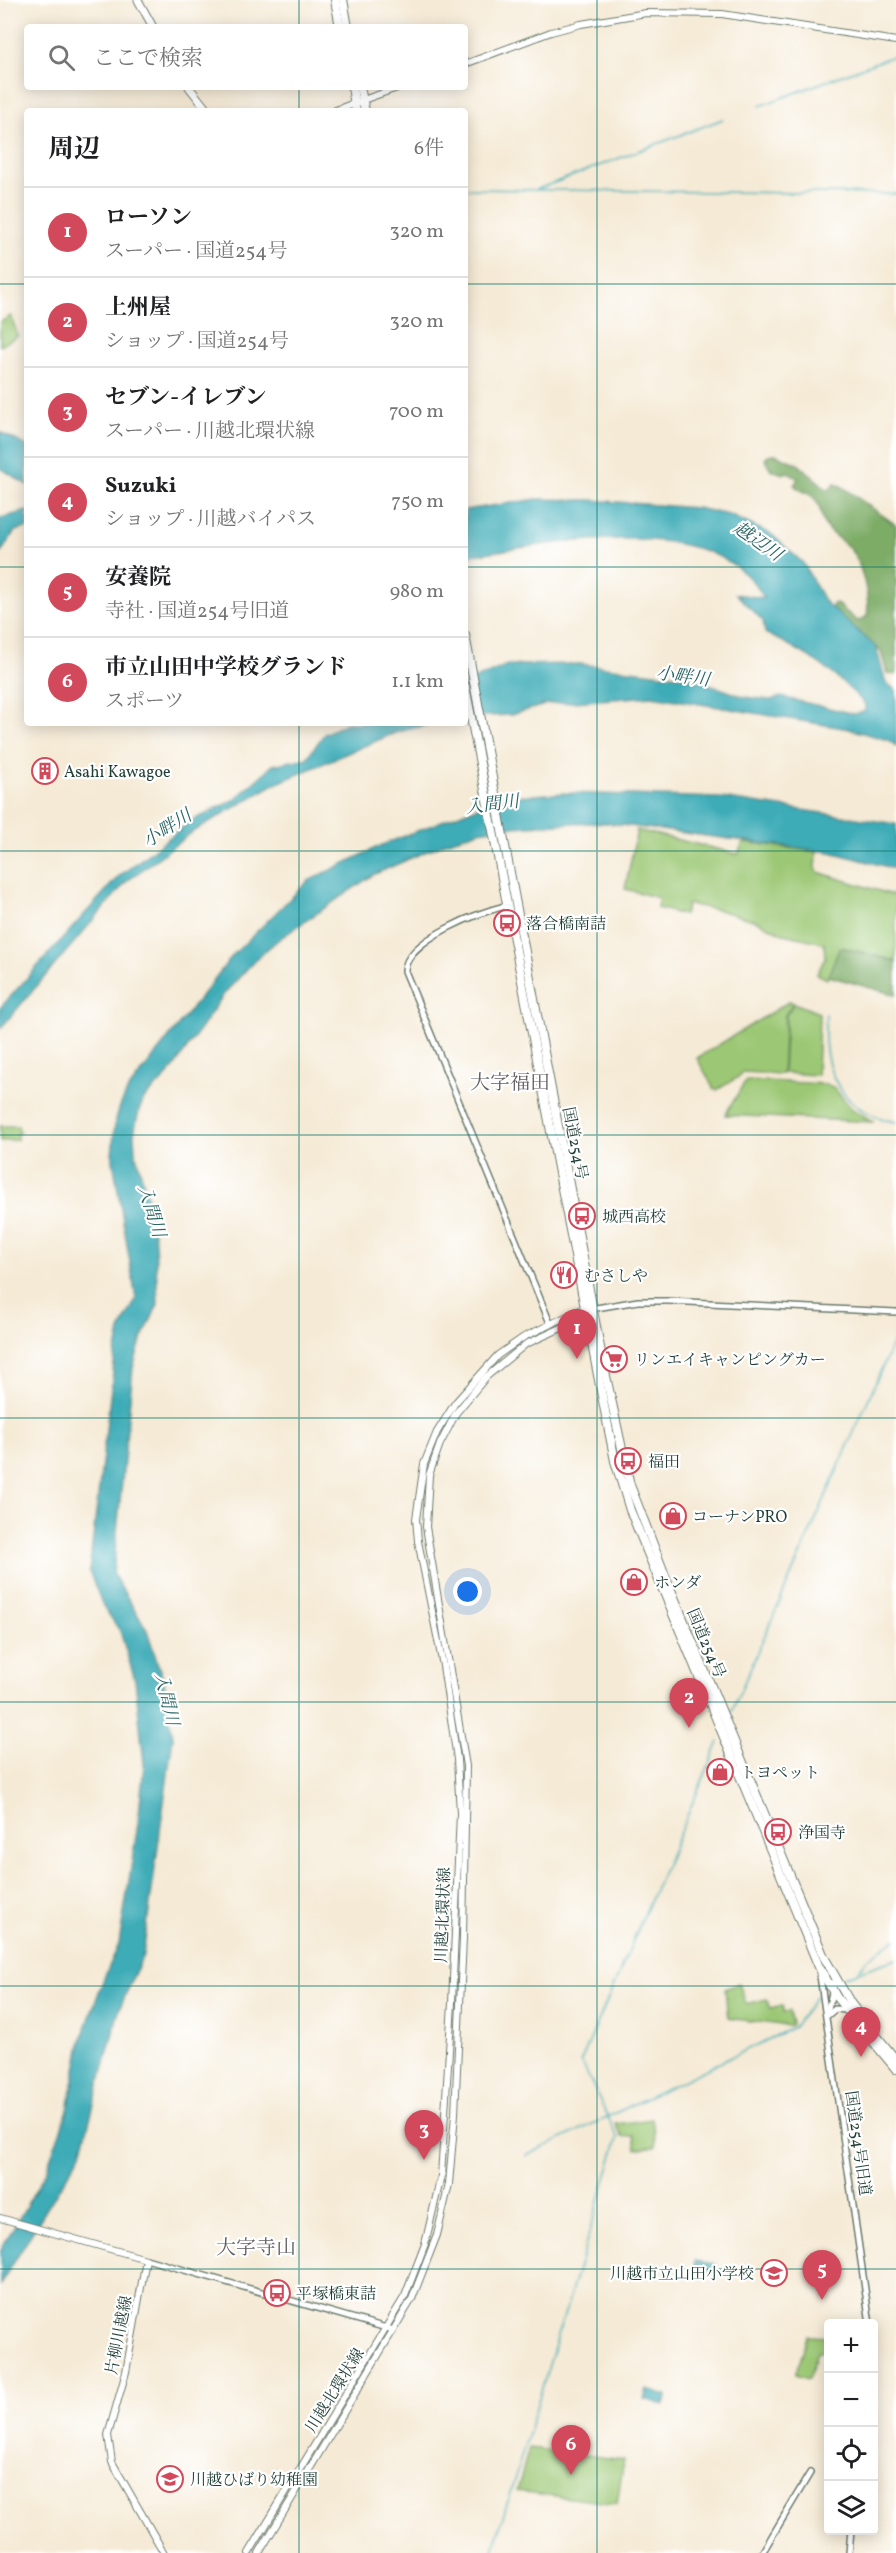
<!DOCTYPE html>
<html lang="ja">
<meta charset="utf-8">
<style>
:root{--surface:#fff;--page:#f2f2f2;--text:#202124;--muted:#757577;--line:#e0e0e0;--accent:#d1495b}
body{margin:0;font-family:Vollkorn,"Noto Serif JP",serif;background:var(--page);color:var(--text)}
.controls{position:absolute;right:18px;bottom:18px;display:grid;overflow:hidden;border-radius:6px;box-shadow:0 3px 15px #0003}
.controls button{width:54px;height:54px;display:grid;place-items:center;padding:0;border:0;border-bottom:2px solid var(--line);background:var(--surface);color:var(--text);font:30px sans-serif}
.you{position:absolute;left:468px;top:1592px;width:21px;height:21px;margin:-15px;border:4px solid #fff;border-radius:50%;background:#1a73e8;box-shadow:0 0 0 9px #1a73e833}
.badge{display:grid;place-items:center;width:39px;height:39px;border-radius:50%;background:var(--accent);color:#fff;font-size:20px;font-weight:700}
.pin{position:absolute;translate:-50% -50px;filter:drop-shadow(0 2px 3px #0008)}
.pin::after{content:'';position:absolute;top:32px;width:21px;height:18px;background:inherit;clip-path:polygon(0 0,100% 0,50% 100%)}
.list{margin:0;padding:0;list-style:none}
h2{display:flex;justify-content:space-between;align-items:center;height:78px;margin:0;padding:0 24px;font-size:26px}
h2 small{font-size:20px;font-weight:400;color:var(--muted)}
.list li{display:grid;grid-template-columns:39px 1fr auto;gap:18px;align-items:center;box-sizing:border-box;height:90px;padding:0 24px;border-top:2px solid var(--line)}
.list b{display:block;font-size:22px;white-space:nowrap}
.list p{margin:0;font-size:20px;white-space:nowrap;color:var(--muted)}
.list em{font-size:20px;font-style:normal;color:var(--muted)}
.icon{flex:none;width:33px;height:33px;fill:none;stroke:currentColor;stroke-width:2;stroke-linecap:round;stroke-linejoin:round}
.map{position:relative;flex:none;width:896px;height:2553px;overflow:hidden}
.search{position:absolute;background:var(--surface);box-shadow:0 3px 15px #0003;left:24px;top:24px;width:444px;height:66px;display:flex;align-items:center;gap:15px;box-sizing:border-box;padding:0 21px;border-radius:6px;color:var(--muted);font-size:22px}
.panel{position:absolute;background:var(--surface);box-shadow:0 3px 15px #0003;left:24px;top:108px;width:444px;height:618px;border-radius:6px}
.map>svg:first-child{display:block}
.green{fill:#9cc875;stroke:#5e8254;stroke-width:1.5}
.forest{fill:#7dac66;stroke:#4e744d;stroke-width:1.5}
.water{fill:#3cacb7;stroke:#2e7476;stroke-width:1.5}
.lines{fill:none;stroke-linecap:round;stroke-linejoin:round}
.stream{stroke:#3cacb7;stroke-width:1.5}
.tertiary-casing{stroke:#6a7a6c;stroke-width:8}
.secondary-casing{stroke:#6a7a6c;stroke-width:8}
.primary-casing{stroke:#6a7a6c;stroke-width:9}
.trunk-casing{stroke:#6a7a6c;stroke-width:10}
.tertiary{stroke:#fff;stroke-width:5}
.secondary{stroke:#fff;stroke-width:6}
.primary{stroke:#fff;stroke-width:7}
.trunk{stroke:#fff;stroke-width:8}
.grid{fill:none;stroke:#0f766e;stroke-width:1.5;stroke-opacity:0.55}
.labels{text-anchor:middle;stroke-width:4.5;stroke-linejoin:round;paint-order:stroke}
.poi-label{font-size:16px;fill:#1f3d34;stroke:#fff;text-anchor:start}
.street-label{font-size:16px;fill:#1f3d34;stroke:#fff}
.water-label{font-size:18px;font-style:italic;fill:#296462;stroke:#fff}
.quarter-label{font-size:20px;fill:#625e62;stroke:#fff}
</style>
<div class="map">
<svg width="896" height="2553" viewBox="0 0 896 2553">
<rect width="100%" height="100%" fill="#fff"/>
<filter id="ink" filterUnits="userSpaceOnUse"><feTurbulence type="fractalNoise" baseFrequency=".0167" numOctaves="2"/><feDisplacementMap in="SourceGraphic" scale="12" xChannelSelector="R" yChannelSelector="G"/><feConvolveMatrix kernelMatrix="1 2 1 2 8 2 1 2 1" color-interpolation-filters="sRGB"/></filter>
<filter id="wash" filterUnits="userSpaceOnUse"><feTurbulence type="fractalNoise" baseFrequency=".008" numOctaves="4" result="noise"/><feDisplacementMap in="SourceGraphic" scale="24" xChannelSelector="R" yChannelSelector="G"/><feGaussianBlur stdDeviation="1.35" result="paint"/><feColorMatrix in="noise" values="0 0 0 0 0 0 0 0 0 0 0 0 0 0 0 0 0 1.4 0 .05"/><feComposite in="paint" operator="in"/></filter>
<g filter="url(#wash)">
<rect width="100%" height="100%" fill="#f5ead5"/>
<g class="green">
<path d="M 11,316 L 18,336 L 0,346 L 0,322 Z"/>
<path d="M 637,830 L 738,854 L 743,842 L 817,852 L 816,869 L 818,872 L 896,896 L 896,961 L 840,947 L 827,979 L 817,974 L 825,958 L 824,943 L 783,934 L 757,921 L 718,910 L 688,904 L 684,915 L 657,908 L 659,898 L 625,889 Z"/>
<path d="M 790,1001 L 793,1003 L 785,1015 L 782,1074 L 742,1072 L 740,1076 L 717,1090 L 714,1089 L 697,1058 Z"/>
<path d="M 794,1003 L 819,1013 L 817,1075 L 783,1073 L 786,1015 Z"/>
<path d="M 746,1080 L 825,1084 L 833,1087 L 852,1109 L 874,1122 L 725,1115 Z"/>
<path d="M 0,1126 L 18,1126 L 20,1133 L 17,1133 L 17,1140 L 0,1141 Z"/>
<path d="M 739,1983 L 746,2004 L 767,1999 L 770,2008 L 783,2005 L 783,2012 L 789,2011 L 792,2024 L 789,2026 L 728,2018 L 725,1989 Z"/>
<path d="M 652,2119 L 656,2146 L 636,2149 L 634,2136 L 622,2137 L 616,2124 Z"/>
<path d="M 808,2336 L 828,2337 L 828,2351 L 817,2352 L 809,2379 L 795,2375 Z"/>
<path d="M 529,2448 L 624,2460 L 617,2504 L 517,2491 Z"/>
</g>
<g class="forest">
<path d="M 775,454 L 798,464 L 828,490 L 835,483 L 841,486 L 896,525 L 896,675 L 887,673 L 881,652 L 863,636 L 831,613 L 833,604 L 836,603 L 856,620 L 860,621 L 867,616 C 870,599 862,563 850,549 C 844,541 832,536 826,527 C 820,517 822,505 813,497 C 807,492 800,491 794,485 L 798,479 L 788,472 L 783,474 L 771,470 L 765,459 L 768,455 Z"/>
<path d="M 840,947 L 896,961 L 896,995 L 828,976 Z"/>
</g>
<g class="water">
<path d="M 0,432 L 27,446 L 27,485 L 0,468 Z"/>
<path d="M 537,499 L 591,500 L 697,508 L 729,515 L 771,534 L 803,563 L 825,602 L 876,647 L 886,683 L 896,690 L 896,746 L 888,740 L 849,729 L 652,696 L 548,704 L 511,715 L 465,717 L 465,684 L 507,665 L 580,664 L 688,677 L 745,697 L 770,700 L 781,697 L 855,714 L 865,711 L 865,704 C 831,669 809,654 765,633 L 763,621 L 736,594 L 764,598 C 715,508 547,545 465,556 L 465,510 Z"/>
<path d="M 27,511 L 27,528 L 15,531 L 0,554 L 0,518 Z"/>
<path d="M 346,723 L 435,723 L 397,732 L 273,785 L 194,831 L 126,882 L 0,1029 L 0,1008 L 118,877 L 191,821 L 234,800 L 273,765 L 307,758 L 324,734 Z"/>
<path d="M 569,793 L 721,798 L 896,824 L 896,869 L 830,852 L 607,823 L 573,823 L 498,828 L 479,831 L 452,840 L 373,875 L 278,940 L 258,957 L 224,994 L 170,1073 L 144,1099 L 139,1110 L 134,1134 L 135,1151 L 150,1207 L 155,1241 L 158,1304 L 140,1344 L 133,1368 L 113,1574 L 147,1630 L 164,1683 L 173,1737 L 143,1955 L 119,2010 L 81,2153 L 0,2285 L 0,2252 L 46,2171 L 68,2110 L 82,2039 L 104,1978 L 119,1944 L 138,1823 L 144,1764 L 135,1680 L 120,1631 L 103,1606 L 89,1571 L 115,1355 L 120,1330 L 136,1299 L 112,1155 L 115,1123 L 120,1106 L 128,1090 L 233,955 L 308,881 L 382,845 L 492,801 L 511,796 Z"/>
<path d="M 695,2261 L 716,2264 L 715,2272 L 694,2269 Z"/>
<path d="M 647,2390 L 667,2396 L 664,2405 L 644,2399 Z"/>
</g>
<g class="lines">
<g class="stream">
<path d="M 760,106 L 896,55"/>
<path d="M 465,189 L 896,194"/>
<path d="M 535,190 L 723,119"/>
<path d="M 826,1014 C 820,1068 839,1112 896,1122"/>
<path d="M 730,1715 L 896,1336"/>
<path d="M 858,1971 L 867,1959 L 896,1939"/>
<path d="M 843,1977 L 896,1959"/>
<path d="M 526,2156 L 794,2027 L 817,1995"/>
<path d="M 492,2553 L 618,2138 L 581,2061 L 719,1742"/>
</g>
</g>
</g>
<g filter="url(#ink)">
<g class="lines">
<defs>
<g id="tertiary">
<path d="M 507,906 C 482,910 404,941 405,971 L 550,1323"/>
<path d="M 590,1309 L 638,1301 L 668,1301 L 896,1312"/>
<path d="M 819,1969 L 870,2324"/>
<path d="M 827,2013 L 835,1980"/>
<path d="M 828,2015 L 835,2009 L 846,2010"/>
<path d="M 146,2259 L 390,2329"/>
<path d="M 762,2553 L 810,2473"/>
<path d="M 849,2553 L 851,2530"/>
</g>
<g id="secondary">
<path d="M 465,64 L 551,32 L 581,24 L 646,13 L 722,14 L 896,41"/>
<path d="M 363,100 L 400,87"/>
<path d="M 0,2218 L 146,2259 L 126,2372 L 108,2435 L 112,2462 L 164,2553"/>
<path d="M 249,2553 L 405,2296 L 425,2244 L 441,2176 L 452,2003 L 460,1813 L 457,1759 L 443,1666 L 418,1541 L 416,1519 L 424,1464 L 437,1432 L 455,1403 L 498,1355 L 524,1337 L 584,1308"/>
<path d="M 259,2553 L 412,2299 L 437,2235 L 449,2184 L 455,2114 L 463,1938 L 466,1766 L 426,1527 L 429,1475 L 440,1444 L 456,1413 L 486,1377 L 526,1344 L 586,1317"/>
</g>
<g id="primary">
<path d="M 138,0 L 153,27"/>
<path d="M 189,87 L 208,111"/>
<path d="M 335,111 L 358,102"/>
</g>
<g id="trunk">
<path d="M 335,0 L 340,27"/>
<path d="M 343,0 L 348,27"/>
<path d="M 352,87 L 356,111"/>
<path d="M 360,87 L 365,111"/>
<path d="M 465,635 L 602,1358 L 630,1485 L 666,1578 L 824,1957 L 851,2004 L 896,2060"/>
<path d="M 465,686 L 603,1401 L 615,1461 L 630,1510 L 819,1967 L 837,1998 L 896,2069"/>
</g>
</defs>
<use href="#tertiary" class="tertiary-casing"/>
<use href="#secondary" class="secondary-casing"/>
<use href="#primary" class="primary-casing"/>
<use href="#trunk" class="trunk-casing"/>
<use href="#tertiary" class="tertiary"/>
<use href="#secondary" class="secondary"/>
<use href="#primary" class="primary"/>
<use href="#trunk" class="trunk"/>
</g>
</g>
<path class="grid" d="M 299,0 L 299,27M 597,0 L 597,2553M 299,87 L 299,111M 0,284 L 27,284M 465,284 L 896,284M 0,567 L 27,567M 465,567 L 896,567M 299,723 L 299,2553M 0,851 L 896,851M 0,1135 L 896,1135M 0,1418 L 896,1418M 0,1702 L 896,1702M 0,1986 L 896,1986M 0,2269 L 896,2269"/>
<defs>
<symbol id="building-ring" viewBox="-11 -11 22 22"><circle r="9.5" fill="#fff" stroke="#d1495b" stroke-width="1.5"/><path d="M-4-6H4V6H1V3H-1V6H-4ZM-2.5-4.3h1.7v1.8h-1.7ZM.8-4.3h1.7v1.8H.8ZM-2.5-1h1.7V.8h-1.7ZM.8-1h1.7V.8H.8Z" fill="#d1495b"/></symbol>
<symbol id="bus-ring" viewBox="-11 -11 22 22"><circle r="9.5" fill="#fff" stroke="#d1495b" stroke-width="1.5"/><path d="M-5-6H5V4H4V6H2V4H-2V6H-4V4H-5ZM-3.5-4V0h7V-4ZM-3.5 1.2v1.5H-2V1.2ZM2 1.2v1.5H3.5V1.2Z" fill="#d1495b"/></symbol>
<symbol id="restaurant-ring" viewBox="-11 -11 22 22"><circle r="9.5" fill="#fff" stroke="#d1495b" stroke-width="1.5"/><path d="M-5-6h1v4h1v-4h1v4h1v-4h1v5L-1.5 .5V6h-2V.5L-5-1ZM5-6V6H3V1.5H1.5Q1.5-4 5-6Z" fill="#d1495b"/></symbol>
<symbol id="supermarket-ring" viewBox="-11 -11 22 22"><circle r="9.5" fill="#fff" stroke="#d1495b" stroke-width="1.5"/><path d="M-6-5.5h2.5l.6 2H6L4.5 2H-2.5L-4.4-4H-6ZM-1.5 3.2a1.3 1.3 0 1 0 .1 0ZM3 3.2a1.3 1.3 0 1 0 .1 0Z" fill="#d1495b"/></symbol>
<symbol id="shop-ring" viewBox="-11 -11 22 22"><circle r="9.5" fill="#fff" stroke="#d1495b" stroke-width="1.5"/><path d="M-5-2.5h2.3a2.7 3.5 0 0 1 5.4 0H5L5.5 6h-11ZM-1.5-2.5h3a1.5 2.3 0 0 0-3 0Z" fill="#d1495b"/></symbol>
<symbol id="school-ring" viewBox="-11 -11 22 22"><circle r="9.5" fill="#fff" stroke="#d1495b" stroke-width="1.5"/><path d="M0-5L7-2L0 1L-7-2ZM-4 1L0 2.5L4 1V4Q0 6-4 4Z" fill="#d1495b"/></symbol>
</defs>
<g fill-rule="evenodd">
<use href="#building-ring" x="30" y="756" width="30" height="30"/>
<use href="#bus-ring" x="492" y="908" width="30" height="30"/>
<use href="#bus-ring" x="567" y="1201" width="30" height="30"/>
<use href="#restaurant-ring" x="549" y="1260" width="30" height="30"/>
<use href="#supermarket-ring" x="599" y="1344" width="30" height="30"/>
<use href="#bus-ring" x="613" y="1446" width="30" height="30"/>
<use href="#shop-ring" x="658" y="1501" width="30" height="30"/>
<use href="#shop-ring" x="619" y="1567" width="30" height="30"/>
<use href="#shop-ring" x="705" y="1757" width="30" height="30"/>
<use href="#bus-ring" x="763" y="1817" width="30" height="30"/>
<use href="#school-ring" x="759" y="2258" width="30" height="30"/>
<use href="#bus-ring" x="262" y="2278" width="30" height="30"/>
<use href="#school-ring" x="155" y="2464" width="30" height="30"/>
</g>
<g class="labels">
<g class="poi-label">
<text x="64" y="777">Asahi Kawagoe</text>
<text x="526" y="929">落合橋南詰</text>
<text x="602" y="1222">城西高校</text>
<text x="584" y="1281">むさしや</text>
<text x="634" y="1365">リンエイキャンピングカー</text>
<text x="648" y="1467">福田</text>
<text x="692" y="1522">コーナンPRO</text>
<text x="654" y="1588">ホンダ</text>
<text x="740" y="1778">トヨペット</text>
<text x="798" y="1838">浄国寺</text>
<text x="754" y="2279" text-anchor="end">川越市立山田小学校</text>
<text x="296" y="2299">平塚橋東詰</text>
<text x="190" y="2485">川越ひばり幼稚園</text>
</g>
<g class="street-label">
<text transform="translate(576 1143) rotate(79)" y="6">国道254号</text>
<text transform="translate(707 1643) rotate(67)" y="6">国道254号</text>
<text transform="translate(442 1915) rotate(-88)" y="6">川越北環状線</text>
<text transform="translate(859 2143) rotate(82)" y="6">国道254号旧道</text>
<text transform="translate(118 2335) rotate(-79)" y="6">片柳川越線</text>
<text transform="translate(334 2390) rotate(-58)" y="6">川越北環状線</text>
</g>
<g class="water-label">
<text transform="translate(758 541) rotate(35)" y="6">越辺川</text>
<text transform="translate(683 676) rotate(8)" y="6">小畔川</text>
<text transform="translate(492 804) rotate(-7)" y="6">入間川</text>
<text transform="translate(167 828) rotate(-33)" y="6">小畔川</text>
<text transform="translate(152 1211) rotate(73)" y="6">入間川</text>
<text transform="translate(167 1699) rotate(77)" y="6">入間川</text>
</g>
<g class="quarter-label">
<text x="510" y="1089">大字福田</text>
<text x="256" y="2254">大字寺山</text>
</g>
</g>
</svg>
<div class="controls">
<button>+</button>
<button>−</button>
<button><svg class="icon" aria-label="locate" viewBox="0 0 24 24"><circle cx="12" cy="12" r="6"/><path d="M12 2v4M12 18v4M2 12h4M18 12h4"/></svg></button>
<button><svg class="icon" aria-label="layers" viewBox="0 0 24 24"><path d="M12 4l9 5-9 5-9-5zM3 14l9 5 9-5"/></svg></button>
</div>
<div class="you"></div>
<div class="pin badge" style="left:577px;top:1359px">1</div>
<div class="pin badge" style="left:689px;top:1728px">2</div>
<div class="pin badge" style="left:424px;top:2160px">3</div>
<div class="pin badge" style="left:861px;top:2057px">4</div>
<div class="pin badge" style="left:822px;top:2300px">5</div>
<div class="pin badge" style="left:571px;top:2475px">6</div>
<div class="search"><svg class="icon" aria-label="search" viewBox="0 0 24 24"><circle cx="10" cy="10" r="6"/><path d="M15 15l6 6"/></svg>ここで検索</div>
<section class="panel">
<h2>周辺<small>6件</small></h2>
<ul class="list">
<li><span class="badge">1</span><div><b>ローソン</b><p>スーパー · 国道254号</p></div><em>320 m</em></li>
<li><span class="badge">2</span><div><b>上州屋</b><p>ショップ · 国道254号</p></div><em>320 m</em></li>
<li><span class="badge">3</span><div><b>セブン-イレブン</b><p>スーパー · 川越北環状線</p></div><em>700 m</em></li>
<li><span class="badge">4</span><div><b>Suzuki</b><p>ショップ · 川越バイパス</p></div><em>750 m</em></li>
<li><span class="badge">5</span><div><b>安養院</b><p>寺社 · 国道254号旧道</p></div><em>980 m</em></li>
<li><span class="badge">6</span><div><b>市立山田中学校グランド</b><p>スポーツ</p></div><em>1.1 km</em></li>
</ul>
</section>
</div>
